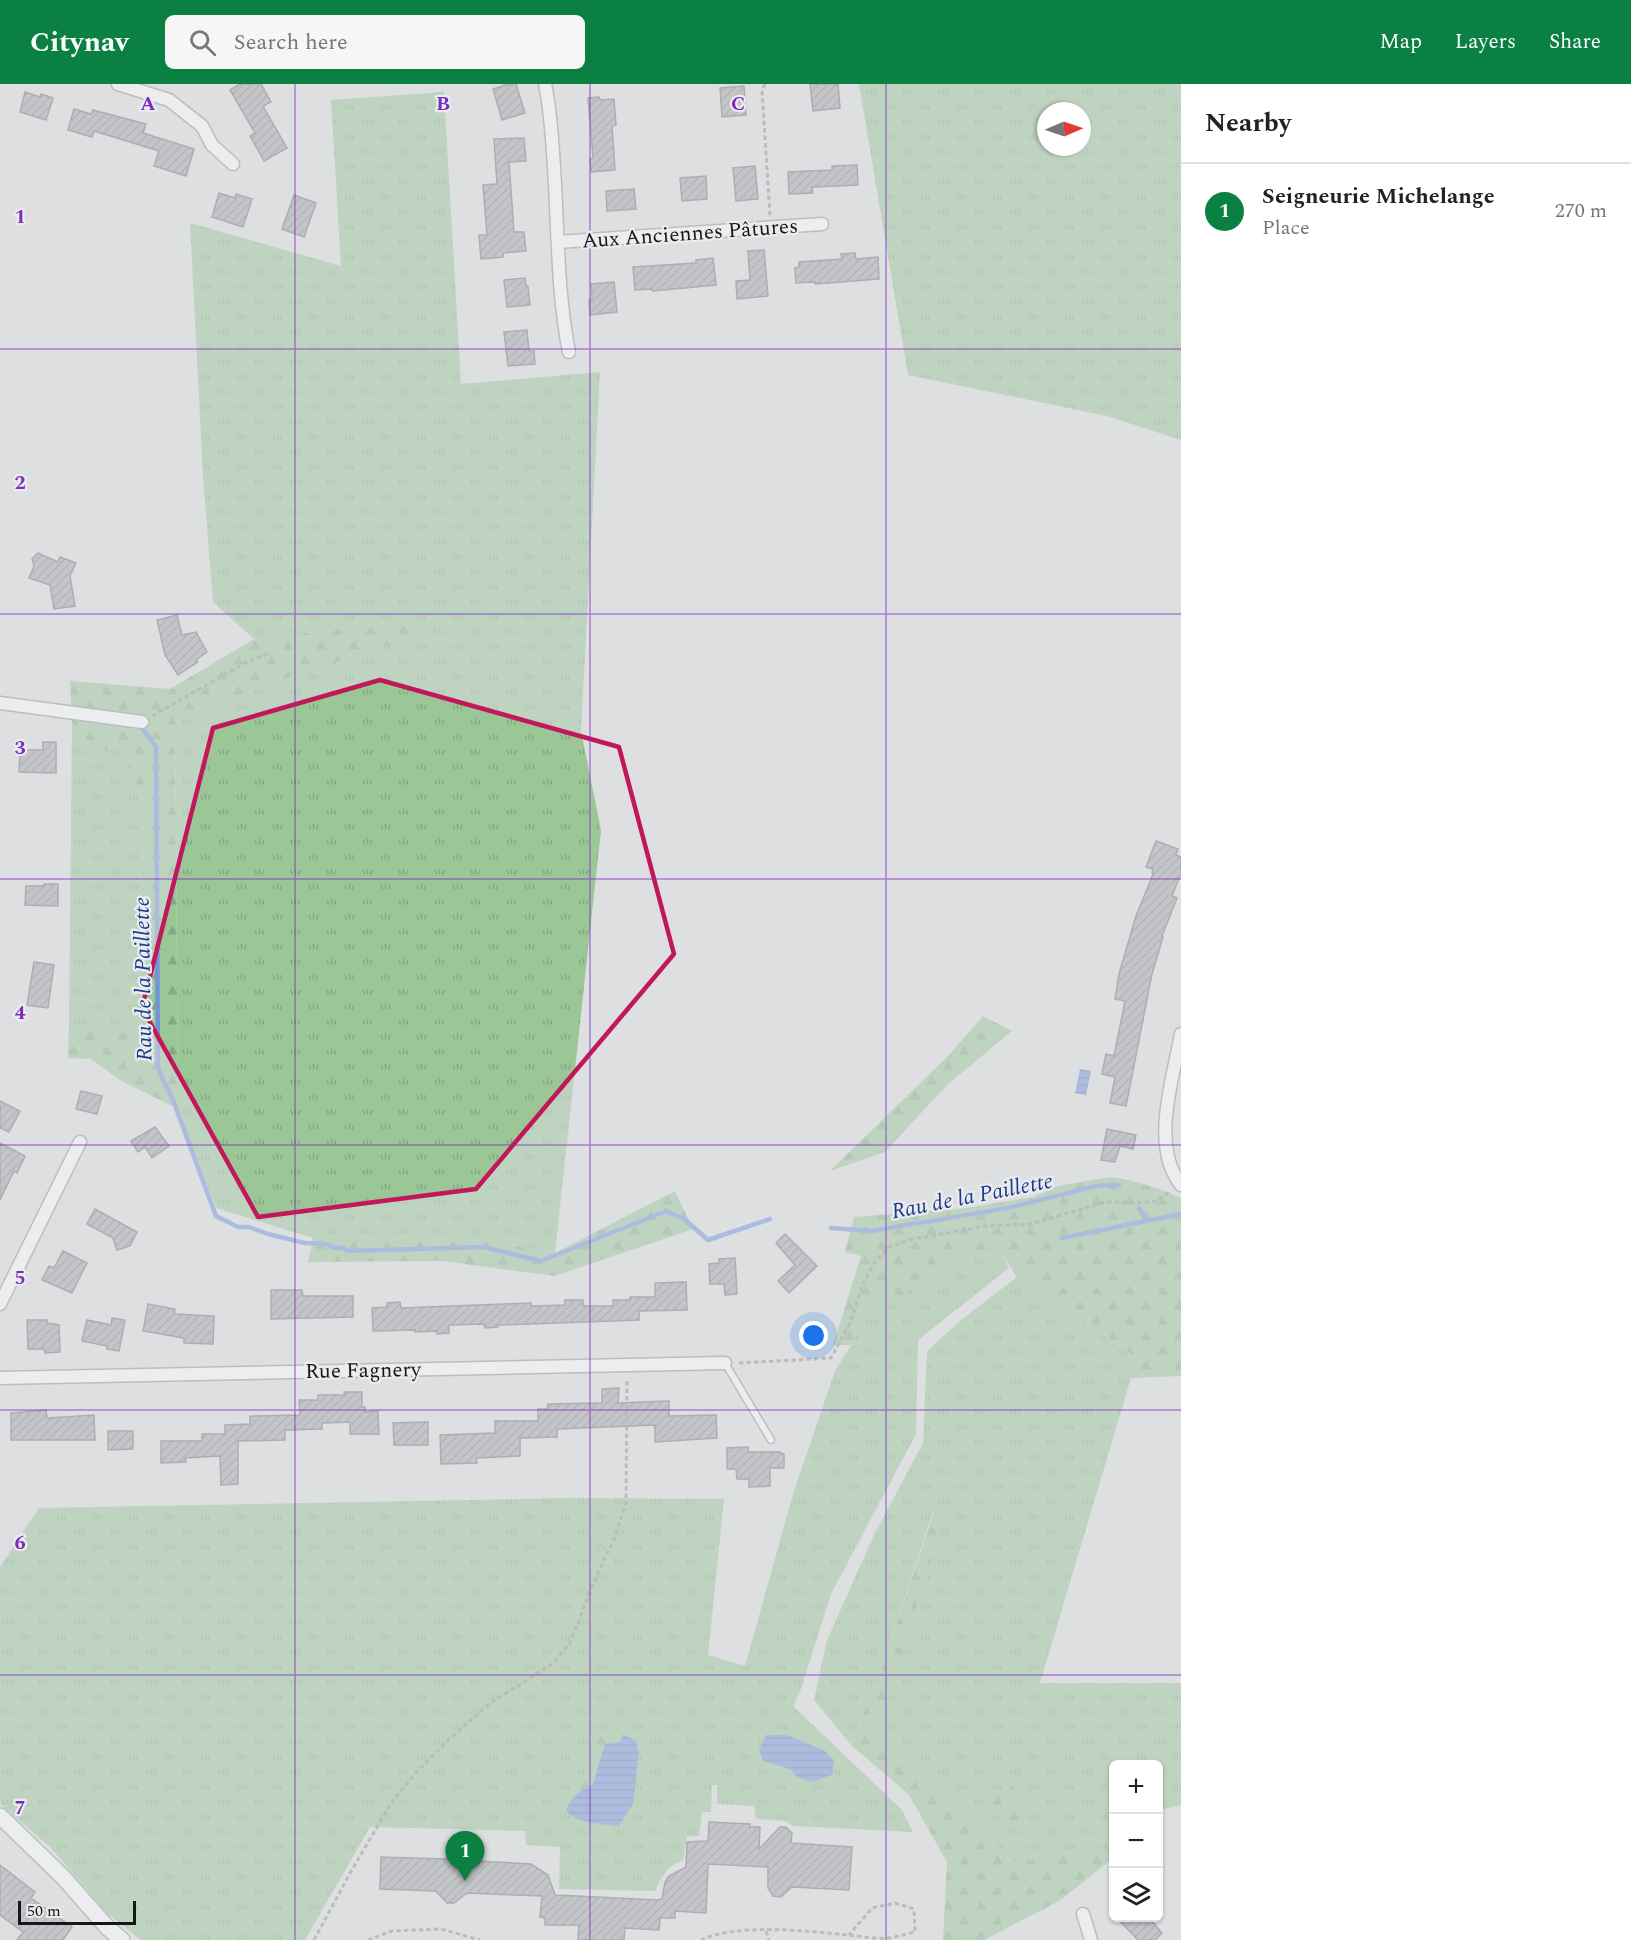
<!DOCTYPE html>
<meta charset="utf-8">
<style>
:root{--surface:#fff;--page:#f6f6f6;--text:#222;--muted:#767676;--line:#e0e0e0;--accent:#0b8043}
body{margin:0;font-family:Spectral,serif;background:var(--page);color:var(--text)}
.controls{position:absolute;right:18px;bottom:18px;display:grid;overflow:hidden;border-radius:9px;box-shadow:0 2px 4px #0004}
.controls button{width:54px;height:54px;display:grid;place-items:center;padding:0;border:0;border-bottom:2px solid var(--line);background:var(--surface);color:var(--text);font:30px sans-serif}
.compass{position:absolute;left:1037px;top:18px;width:54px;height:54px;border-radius:50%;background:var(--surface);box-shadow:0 2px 4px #0004;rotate:88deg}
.scale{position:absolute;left:18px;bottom:15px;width:118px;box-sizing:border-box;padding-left:6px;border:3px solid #161717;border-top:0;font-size:16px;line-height:21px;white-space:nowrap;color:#161717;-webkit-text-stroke:4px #eaecee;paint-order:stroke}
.you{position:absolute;left:814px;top:1252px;width:21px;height:21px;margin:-15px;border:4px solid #fff;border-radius:50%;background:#1a73e8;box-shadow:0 0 0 9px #1a73e833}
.badge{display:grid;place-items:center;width:39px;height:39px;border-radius:50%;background:var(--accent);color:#fff;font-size:20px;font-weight:700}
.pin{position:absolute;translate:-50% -50px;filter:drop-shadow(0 2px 3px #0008)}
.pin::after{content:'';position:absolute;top:32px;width:21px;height:18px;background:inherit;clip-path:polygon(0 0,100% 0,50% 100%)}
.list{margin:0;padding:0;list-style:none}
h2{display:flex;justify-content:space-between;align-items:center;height:78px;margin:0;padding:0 24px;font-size:26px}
h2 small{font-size:20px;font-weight:400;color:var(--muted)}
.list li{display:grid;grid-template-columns:39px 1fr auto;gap:18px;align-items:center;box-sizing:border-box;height:96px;padding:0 24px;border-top:2px solid var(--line)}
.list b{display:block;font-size:22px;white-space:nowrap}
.list p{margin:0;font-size:20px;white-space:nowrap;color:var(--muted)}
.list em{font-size:20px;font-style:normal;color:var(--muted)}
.icon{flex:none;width:33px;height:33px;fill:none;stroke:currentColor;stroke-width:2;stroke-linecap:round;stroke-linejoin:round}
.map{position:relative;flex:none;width:1181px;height:1856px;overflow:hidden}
header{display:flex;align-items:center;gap:36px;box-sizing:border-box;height:84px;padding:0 30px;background:var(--accent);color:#fff}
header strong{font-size:28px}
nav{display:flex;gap:33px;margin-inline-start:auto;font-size:21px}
.search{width:420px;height:54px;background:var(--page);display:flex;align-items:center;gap:15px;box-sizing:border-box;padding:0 21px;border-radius:9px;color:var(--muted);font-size:22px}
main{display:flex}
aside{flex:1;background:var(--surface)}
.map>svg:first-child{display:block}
.grass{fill:url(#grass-tufts);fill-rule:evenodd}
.forest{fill:url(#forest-firs)}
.water{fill:url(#water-rules)}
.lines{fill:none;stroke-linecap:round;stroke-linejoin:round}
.stream{stroke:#7293d9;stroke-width:4.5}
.building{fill:url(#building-hatch);stroke:#727476;stroke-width:1.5}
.service-casing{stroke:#949699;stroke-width:9}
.minor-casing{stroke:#949699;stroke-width:15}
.tertiary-casing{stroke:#949699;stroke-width:18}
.path{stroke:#909293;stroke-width:3;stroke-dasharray:4.5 3;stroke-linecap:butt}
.service{stroke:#fff;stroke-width:6}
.minor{stroke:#fff;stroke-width:12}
.tertiary{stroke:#fff;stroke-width:15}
.marked{fill:none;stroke:#c2185b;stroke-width:4.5;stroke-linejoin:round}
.grid{fill:none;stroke:#7b2cbf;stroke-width:1.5;stroke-opacity:0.55}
.labels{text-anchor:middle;stroke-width:4.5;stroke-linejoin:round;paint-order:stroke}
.street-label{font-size:21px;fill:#161717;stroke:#eaecee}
.water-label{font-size:22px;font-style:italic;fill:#1b3b8c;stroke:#eaecee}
.grid-label{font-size:20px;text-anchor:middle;font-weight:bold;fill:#7b2cbf;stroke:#eaecee;stroke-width:4.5;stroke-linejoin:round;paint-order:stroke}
</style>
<header>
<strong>Citynav</strong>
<div class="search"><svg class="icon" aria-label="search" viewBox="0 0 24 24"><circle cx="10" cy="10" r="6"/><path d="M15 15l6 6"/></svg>Search here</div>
<nav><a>Map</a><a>Layers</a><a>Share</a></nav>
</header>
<main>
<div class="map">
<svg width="1181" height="1856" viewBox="0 0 1181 1856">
<defs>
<pattern id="grass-tufts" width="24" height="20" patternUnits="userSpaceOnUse" patternTransform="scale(1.5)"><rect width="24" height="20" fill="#9bc797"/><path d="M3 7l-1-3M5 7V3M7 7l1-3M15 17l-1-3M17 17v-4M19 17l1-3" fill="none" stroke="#85aa81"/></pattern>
<pattern id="forest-firs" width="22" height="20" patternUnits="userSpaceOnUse" patternTransform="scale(1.5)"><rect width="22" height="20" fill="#9bc797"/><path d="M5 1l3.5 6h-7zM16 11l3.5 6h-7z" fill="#85aa81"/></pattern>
<pattern id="water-rules" width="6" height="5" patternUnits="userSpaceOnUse" patternTransform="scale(1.5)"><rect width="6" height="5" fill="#7293d9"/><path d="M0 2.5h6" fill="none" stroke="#5d77af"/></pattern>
<pattern id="building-hatch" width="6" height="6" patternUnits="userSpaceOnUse" patternTransform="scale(1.5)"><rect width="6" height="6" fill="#a4a6a8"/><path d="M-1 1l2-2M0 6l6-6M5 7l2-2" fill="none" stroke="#858688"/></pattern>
</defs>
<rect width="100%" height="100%" fill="#dddfe1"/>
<g class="grass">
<path d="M 859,0 L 1181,0 L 1181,356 L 1107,332 L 908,291 ZM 1046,27 L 1082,27 L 1082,63 L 1046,63 Z"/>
<path d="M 444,8 L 461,300 L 600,288 L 581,647 L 601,746 L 555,1169 L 467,1153 L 313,1154 L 216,1124 L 178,1025 L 175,638 L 431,534 L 254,555 L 213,518 L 203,392 L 190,139 L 341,182 L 331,16 Z"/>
<path d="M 72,639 L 95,670 L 128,661 L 144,733 L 139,856 L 143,941 L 69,941 Z"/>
<path d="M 961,1170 L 1002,1171 L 1009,1184 L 918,1256 L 916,1350 L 831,1510 L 801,1605 L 793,1622 L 902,1726 L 913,1748 L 793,1742 L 786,1737 L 756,1735 L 754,1722 L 717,1720 L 717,1701 L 712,1701 L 711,1728 L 702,1728 L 699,1752 L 687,1752 L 683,1776 C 667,1783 662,1791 655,1807 L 559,1805 L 560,1763 L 526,1761 L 525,1747 L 370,1743 L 305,1856 L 141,1856 L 107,1829 L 50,1763 L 0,1720 L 0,1483 L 39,1424 L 570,1414 L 724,1415 L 708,1571 L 745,1582 L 793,1410 L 835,1287 L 851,1261 L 872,1213 L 934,1193 ZM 787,1651 L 804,1660 L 797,1693 L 790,1685 Z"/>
<path d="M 1017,1193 L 1064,1223 L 1134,1272 L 1131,1294 L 1040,1599 L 1181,1599 L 1181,1721 L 1159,1726 L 1158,1680 L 1114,1680 L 1113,1768 L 1062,1769 L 1013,1779 L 968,1733 L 875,1658 L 944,1430 L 933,1428 L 882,1583 L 851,1661 L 814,1616 L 827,1556 L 875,1449 L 923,1359 L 927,1267 L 961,1236 Z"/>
</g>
<g class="forest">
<path d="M 432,534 L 437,546 L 273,598 L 175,638 L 178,1025 L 120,996 L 91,975 L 68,974 L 69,941 L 143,940 L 139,856 L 144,733 L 128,662 L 95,670 L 72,639 L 70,597 L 170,605 L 254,555 Z"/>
<path d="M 983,932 L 1012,947 L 947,1001 L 885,1068 L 830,1087 L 949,971 Z"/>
<path d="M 1110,1093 C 1135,1096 1159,1104 1181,1114 L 1181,1292 L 1131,1294 L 1134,1272 L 1064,1223 L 1017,1193 L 1002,1171 L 961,1170 L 934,1193 L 892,1217 L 872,1213 L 851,1261 L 833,1261 L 861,1172 L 845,1168 L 854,1133 L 966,1124 L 1033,1113 L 1058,1102 Z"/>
<path d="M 675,1107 L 693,1145 L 555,1192 L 442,1177 L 308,1178 L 313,1154 L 467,1153 L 555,1169 Z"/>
<path d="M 934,1428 L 945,1430 L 875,1658 L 968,1733 L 1013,1779 L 1062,1769 L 1113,1768 L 1113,1774 L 1061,1816 L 984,1856 L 943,1856 L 947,1778 L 909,1711 L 851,1661 L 882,1583 Z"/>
<path d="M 605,1646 L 623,1650 L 620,1658 L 605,1660 L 593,1700 L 579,1707 L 593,1660 Z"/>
<path d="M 1009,1698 L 1033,1725 L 1011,1742 L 985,1721 Z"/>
</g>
<g class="water">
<path d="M 1080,985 L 1091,987 L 1086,1011 L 1075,1009 Z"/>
<path d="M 623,1650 L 636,1657 L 639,1669 L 633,1720 L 619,1742 C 602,1740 579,1740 566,1727 C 570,1713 580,1707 593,1700 L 605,1660 L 620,1658 Z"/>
<path d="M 766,1651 L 787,1651 L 825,1667 L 834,1676 L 832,1691 L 811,1698 L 797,1693 L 790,1685 L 763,1677 L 759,1666 Z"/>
</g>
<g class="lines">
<g class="stream">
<path d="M 142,644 L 156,663 L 158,985 L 173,1016 L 216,1132 L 238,1143 L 249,1143 L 268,1150 L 305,1159 L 327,1160 L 334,1164 L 344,1164 L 347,1167 L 484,1163 L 541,1177 L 666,1127 L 684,1135 L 708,1156 L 770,1135"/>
<path d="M 1139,1124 L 1147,1137"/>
<path d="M 831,1144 L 871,1147 L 1008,1124 L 1096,1102 L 1119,1101"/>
<path d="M 1062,1154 L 1181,1130"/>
</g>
</g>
<g class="building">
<path d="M 240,0 L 261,0 L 271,18 L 263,22 L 287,64 L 264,77 L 250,52 L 255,49 L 230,6 Z"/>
<path d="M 509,0 L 516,0 L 525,29 L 502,36 L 493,5 Z"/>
<path d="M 810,0 L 838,0 L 840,24 L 813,27 Z"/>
<path d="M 744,2 L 746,31 L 722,33 L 720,4 Z"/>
<path d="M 25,8 L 40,13 L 41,10 L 53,14 L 46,36 L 20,28 Z"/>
<path d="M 599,13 L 600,16 L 614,15 L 616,41 L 612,42 L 615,86 L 591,88 L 590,75 L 593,74 L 588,14 Z"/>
<path d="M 74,25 L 91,30 L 93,26 L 146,40 L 143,49 L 194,65 L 186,92 L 154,82 L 159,67 L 94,47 L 92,53 L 68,46 Z"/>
<path d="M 524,54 L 526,77 L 509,78 L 514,148 L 524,148 L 526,167 L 503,169 L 503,173 L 481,175 L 479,151 L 487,151 L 483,101 L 497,100 L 494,55 Z"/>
<path d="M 857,81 L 858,101 L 812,103 L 813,109 L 789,110 L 788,88 L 832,86 L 832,82 Z"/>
<path d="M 755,82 L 758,115 L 736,117 L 733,84 Z"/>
<path d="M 706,92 L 707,115 L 682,117 L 680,94 Z"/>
<path d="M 634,105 L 636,125 L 607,127 L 606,107 Z"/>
<path d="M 219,109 L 235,114 L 236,110 L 252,115 L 243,143 L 212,133 Z"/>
<path d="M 294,111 L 316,119 L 304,153 L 282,145 Z"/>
<path d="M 764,166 L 768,212 L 737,215 L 736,197 L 750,196 L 748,167 Z"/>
<path d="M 855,169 L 856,175 L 878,173 L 879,195 L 815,200 L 815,198 L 796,199 L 795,184 L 799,183 L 799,178 L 842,175 L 841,170 Z"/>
<path d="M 713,174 L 716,201 L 653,207 L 652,205 L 635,206 L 633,183 L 696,179 L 696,176 Z"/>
<path d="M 525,194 L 526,202 L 528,202 L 530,221 L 507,223 L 504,196 Z"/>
<path d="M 614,198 L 617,228 L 590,231 L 589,216 L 592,215 L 591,200 Z"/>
<path d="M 527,246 L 529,267 L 534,267 L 535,280 L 508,282 L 504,248 Z"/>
<path d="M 38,469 L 58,478 L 60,473 L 76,479 L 70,492 L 75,522 L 54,525 L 50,501 L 29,494 L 34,482 L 32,475 Z"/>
<path d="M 177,531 L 182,551 L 196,548 L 207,568 L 196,576 L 198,578 L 178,591 L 165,571 L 157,536 Z"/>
<path d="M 43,658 L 56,658 L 56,689 L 19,688 L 20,666 L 43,666 Z"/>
<path d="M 1156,757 L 1178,765 L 1176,771 L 1181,773 L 1181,789 L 1172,812 L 1177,814 L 1162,852 L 1163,853 L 1152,890 L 1126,1022 L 1110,1019 L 1115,993 L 1102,990 L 1106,970 L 1114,972 L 1125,917 L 1115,915 L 1119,890 L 1136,832 L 1153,790 L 1152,789 L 1153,785 L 1146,783 Z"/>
<path d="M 44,800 L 58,800 L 58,822 L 25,821 L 26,802 L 44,802 Z"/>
<path d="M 34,878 L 54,881 L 48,924 L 27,921 Z"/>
<path d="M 81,1007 L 102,1012 L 97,1030 L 76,1025 Z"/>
<path d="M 0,1017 L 20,1027 L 9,1048 L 0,1044 Z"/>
<path d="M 155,1043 L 169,1062 L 152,1074 L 145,1063 L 138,1068 L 131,1057 Z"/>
<path d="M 1107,1045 L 1136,1051 L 1133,1065 L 1120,1062 L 1115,1078 L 1101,1076 Z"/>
<path d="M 0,1059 L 25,1072 L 17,1089 L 14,1087 L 0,1116 Z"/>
<path d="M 95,1125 L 137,1148 L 130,1162 L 117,1166 L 113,1154 L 87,1140 Z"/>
<path d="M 785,1150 L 817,1182 L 789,1209 L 778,1197 L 795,1181 L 776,1159 Z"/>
<path d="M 63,1167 L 87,1179 L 72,1209 L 42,1196 L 49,1182 L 54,1184 Z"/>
<path d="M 735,1174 L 737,1210 L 725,1211 L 724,1200 L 710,1200 L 709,1180 L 719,1179 L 719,1175 Z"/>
<path d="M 686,1198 L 687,1226 L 639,1227 L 639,1236 L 498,1241 L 498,1243 L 485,1244 L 484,1240 L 449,1241 L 449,1249 L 437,1250 L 437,1247 L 415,1248 L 415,1246 L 373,1247 L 372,1224 L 387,1223 L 387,1219 L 400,1218 L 401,1224 L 531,1219 L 531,1222 L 565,1221 L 565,1216 L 583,1216 L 583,1222 L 613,1222 L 613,1216 L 630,1216 L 630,1213 L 655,1213 L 655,1199 Z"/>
<path d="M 271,1206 L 302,1206 L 303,1212 L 353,1212 L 353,1233 L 271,1235 Z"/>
<path d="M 148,1220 L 175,1225 L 174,1230 L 214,1232 L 213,1260 L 184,1259 L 184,1254 L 143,1247 Z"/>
<path d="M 112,1234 L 125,1236 L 119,1267 L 107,1265 L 107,1262 L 82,1257 L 87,1236 L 111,1241 Z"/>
<path d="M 27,1236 L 47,1236 L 47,1239 L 59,1241 L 60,1268 L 45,1269 L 44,1265 L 28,1265 Z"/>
<path d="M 619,1304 L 618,1319 L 669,1317 L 669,1332 L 716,1331 L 717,1354 L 655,1358 L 655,1341 L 557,1345 L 557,1353 L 520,1354 L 520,1372 L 476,1374 L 477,1379 L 441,1380 L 440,1351 L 495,1349 L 495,1337 L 538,1337 L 538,1325 L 547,1325 L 548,1320 L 602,1319 L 602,1305 Z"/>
<path d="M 344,1308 L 362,1308 L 362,1323 L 365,1323 L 365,1328 L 378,1327 L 379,1350 L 350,1350 L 350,1338 L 322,1339 L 322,1345 L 285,1346 L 285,1356 L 238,1357 L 238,1400 L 221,1401 L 220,1372 L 185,1374 L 186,1378 L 161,1379 L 161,1357 L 202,1357 L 202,1350 L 225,1350 L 225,1341 L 250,1340 L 250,1332 L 300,1331 L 299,1316 L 318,1316 L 318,1311 L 345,1311 Z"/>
<path d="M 46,1326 L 47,1334 L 94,1331 L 95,1356 L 11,1356 L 11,1329 Z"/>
<path d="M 428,1338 L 428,1361 L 394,1361 L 393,1339 Z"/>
<path d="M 108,1347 L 133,1347 L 133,1365 L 108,1366 Z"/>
<path d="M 748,1363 L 748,1368 L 780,1368 L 780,1369 L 784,1370 L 784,1384 L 770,1384 L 770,1402 L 749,1403 L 749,1395 L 737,1395 L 736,1385 L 727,1385 L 727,1364 Z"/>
<path d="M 709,1738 L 750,1740 L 750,1743 L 760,1743 L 759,1765 L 780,1743 L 786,1743 L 792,1749 L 791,1759 L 852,1763 L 849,1806 L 792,1803 L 781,1813 L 773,1812 L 768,1804 L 768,1783 L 708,1780 L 706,1829 L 675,1827 L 675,1834 L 660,1834 L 659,1846 L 625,1844 L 624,1856 L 578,1856 L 579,1841 L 545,1841 L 545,1834 L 540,1833 L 542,1812 L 467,1809 L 454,1819 L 447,1819 L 436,1807 L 380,1805 L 381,1773 L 445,1775 L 450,1771 L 456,1771 L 461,1776 L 531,1780 L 548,1791 L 555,1811 L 657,1816 L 662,1815 L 665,1798 L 669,1792 L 686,1783 L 687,1758 L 708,1757 Z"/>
<path d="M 0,1781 L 35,1808 L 31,1814 L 72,1843 L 63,1856 L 17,1856 L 23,1848 L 0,1831 Z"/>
<path d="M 1116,1833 L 1148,1833 L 1162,1849 L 1155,1856 L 1138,1856 Z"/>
</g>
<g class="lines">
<defs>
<path id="service" d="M 725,1279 L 771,1356"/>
<g id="minor">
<path d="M 118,0 L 169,16 L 202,42 L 212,61 L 233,80"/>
<path d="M 545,0 C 551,28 552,55 554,83 C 558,144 557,208 569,268"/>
<path d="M 558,158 L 822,140"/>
<path d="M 0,619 L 142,638"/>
<path d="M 1181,950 C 1173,995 1150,1062 1181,1101"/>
<path d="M 0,1220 L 80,1058"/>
<path d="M 0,1294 L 725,1279"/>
<path d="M 1083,1830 L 1091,1856"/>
</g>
<path id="tertiary" d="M 0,1732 L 63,1793 L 107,1843 L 122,1856"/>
</defs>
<use href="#service" class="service-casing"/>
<use href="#minor" class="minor-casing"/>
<use href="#tertiary" class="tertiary-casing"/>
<g class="path">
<path d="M 765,0 L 762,6 L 770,132"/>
<path d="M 152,632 L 245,579 L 269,569"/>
<path d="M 739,1279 L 831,1274 L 851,1237 L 862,1202 L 875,1178 L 889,1163 L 913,1155 L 986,1142 L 1031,1140 L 1106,1118 L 1139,1119 L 1157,1117 L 1170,1107"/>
<path d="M 766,1847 L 769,1856"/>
<path d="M 314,1856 L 349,1791 L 391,1719 L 414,1691 L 445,1659 L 489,1620 L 552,1580 L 570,1559 L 596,1493 L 614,1455 L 626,1419 L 627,1295"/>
<path d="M 368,1856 L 392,1847 L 441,1845 L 480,1856"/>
<path d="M 701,1856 C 737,1839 807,1847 847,1851 C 860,1852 875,1855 888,1854 C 897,1853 906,1850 915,1848 L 914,1825 L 895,1819 L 872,1824 L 849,1851"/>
</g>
<use href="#service" class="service"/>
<use href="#minor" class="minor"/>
<use href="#tertiary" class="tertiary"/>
</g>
<path d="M0 0H1181V1856H0ZM 380,596 L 619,663 L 674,870 L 476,1105 L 258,1133 L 142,924 L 213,644 Z" fill="#dddfe1" fill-opacity=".55" fill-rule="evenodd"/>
<path class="marked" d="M 380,596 L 619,663 L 674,870 L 476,1105 L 258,1133 L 142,924 L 213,644 Z"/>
<path class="grid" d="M 295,0 L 295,1856M 590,0 L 590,1856M 886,0 L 886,1856M 0,265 L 1181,265M 0,530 L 1181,530M 0,795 L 1181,795M 0,1061 L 1181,1061M 0,1326 L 1181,1326M 0,1591 L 1181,1591"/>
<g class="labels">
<g class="street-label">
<text transform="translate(690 149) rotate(-4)" y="7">Aux Anciennes Pâtures</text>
<text transform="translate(363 1286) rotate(-1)" y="7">Rue Fagnery</text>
</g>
<g class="water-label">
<text transform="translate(142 895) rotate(-91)" y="8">Rau de la Paillette</text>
<text transform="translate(972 1111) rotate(-11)" y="8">Rau de la Paillette</text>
</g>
</g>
<g class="grid-label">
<text x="148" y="26">A</text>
<text x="443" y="26">B</text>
<text x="738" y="26">C</text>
<text x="20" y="139">1</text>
<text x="20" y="405">2</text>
<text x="20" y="670">3</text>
<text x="20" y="935">4</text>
<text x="20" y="1200">5</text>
<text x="20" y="1465">6</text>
<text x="20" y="1730">7</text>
</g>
</svg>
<div class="controls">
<button>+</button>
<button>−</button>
<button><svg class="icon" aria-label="layers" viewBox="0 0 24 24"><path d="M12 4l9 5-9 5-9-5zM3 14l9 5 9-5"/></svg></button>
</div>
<svg class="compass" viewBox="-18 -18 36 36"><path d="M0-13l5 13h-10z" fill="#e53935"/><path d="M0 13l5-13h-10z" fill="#767676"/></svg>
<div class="scale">50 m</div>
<div class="you"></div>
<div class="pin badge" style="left:465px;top:1797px">1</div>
</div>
<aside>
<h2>Nearby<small></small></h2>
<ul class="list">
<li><span class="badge">1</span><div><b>Seigneurie Michelange</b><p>Place</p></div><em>270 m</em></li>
</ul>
</aside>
</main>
